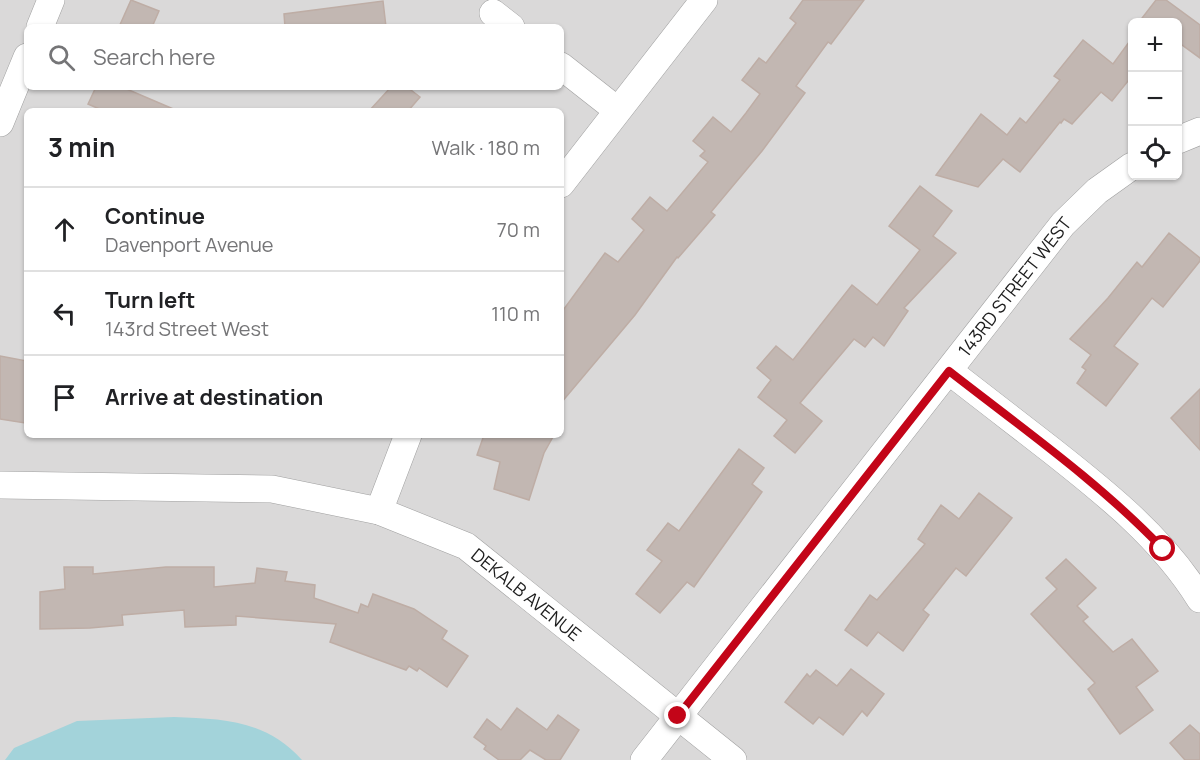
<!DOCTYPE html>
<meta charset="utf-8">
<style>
:root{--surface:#fff;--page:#f6f6f6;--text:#202124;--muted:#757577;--line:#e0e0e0}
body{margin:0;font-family:Manrope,sans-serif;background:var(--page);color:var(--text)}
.controls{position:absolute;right:18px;top:18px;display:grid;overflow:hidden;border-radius:9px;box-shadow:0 2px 4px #0004}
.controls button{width:54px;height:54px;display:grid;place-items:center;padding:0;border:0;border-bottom:2px solid var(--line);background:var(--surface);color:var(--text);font:30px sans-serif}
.stop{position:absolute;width:18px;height:18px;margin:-14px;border:4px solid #c30518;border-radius:50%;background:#fff}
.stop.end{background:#c30518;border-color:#fff;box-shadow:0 2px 6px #0008}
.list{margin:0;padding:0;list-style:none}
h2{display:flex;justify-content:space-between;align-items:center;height:78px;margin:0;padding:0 24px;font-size:26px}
h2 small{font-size:20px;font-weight:400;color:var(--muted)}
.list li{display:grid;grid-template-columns:39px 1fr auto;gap:18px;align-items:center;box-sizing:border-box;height:84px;padding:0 24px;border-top:2px solid var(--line)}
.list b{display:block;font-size:22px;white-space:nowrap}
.list p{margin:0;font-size:20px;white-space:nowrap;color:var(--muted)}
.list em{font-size:20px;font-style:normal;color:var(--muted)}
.icon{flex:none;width:33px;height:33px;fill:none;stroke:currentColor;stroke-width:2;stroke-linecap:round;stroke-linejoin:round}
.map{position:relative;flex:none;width:1200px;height:760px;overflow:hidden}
.search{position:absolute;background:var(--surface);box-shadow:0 2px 4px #0004;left:24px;top:24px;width:540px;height:66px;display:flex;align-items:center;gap:15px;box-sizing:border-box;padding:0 21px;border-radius:9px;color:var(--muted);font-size:22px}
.panel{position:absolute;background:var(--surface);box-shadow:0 2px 4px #0004;left:24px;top:108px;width:540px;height:330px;border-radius:9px}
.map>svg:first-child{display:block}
.residential{fill:#dad9d9;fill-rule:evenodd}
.water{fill:#a3d3da}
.building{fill:#c2b7b2;stroke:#beada5;stroke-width:1.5}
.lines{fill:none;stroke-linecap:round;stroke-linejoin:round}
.street-casing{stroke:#a0a0a0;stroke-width:28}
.street{stroke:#fff;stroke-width:27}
.route{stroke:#c30518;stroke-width:8}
.labels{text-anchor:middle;stroke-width:5;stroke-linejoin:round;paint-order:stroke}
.street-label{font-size:18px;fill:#1c1c1c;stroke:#fff}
</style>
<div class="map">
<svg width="1200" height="760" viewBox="0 0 1200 760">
<rect width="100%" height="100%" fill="#ede8e2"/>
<path class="residential" d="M 0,0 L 1200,0 L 1200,760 L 0,760 ZM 1132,22 L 1178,22 L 1178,176 L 1132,176 ZM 27,27 L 561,27 L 561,87 L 27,87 ZM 27,111 L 561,111 L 561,435 L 27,435 Z"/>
<path class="water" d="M 174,717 C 224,719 266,720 302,760 L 5,760 L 14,748 L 77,721 Z"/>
<g class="building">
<path d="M 131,0 L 159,11 L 152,27 L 119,27 Z"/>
<path d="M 803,0 L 864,0 L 831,44 L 828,42 L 796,86 L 805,93 L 762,151 L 711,212 L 715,215 L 678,258 L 677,257 L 635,315 L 561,403 L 561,313 L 605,253 L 618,262 L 644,230 L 632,219 L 650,197 L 667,211 L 708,162 L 700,156 L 705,151 L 693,141 L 713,117 L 731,132 L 746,113 L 760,94 L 742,80 L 759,58 L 766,63 L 796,23 L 790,18 Z"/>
<path d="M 1156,0 L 1166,0 L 1200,25 L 1200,58 L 1178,42 L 1178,22 L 1139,22 Z"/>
<path d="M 383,1 L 386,27 L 285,27 L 284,14 Z"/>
<path d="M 1132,38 L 1132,76 L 1112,101 L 1101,92 L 1072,124 L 1064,119 L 1061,123 L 1060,122 L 1020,172 L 1003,159 L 978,187 L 936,175 L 981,114 L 1007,135 L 1020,118 L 1026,123 L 1060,80 L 1054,76 L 1083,40 L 1113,64 Z"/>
<path d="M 96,87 L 122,87 L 178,111 L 104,111 L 88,104 Z"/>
<path d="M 391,87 L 407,87 L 420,97 L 408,111 L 369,111 Z"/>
<path d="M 920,186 L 952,211 L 933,236 L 956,253 L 904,308 L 908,311 L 884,346 L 873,337 L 865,347 L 854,339 L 800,403 L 822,421 L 795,453 L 774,436 L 787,420 L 758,397 L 771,380 L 757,368 L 776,346 L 793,360 L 852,285 L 877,305 L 920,250 L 889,226 Z"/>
<path d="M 1169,233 L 1200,258 L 1200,261 L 1163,307 L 1152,298 L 1114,346 L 1138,364 L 1106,406 L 1077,383 L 1086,370 L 1082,367 L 1091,355 L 1070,339 L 1108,298 L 1137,262 L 1142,267 Z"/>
<path d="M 0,356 L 27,361 L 27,411 L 25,423 L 0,419 Z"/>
<path d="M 1200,389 L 1200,450 L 1171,418 Z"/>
<path d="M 484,435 L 554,435 L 544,453 L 529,500 L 494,489 L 500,462 L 477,455 Z"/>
<path d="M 739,449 L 764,468 L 752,484 L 762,492 L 694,587 L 687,582 L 660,613 L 636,594 L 662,561 L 647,550 L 668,523 L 679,531 Z"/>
<path d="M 979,493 L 1012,518 L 966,576 L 956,568 L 923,610 L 929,615 L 903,651 L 878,632 L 867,646 L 845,630 L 870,595 L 877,600 L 925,544 L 918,539 L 941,505 L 959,519 Z"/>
<path d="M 1066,559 L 1096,588 L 1077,606 L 1088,617 L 1083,621 L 1113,652 L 1132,639 L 1158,671 L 1136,687 L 1153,710 L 1120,734 L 1088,689 L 1095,683 L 1031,614 L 1057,589 L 1046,578 Z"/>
<path d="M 64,567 L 93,567 L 93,574 L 166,567 L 214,567 L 214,587 L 255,583 L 257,568 L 287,572 L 285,581 L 315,585 L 314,598 L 358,613 L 361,604 L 368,607 L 373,594 L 414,609 L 447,631 L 442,639 L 468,656 L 447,687 L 419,668 L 417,671 L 409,666 L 406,670 L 330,642 L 336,624 L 236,616 L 236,625 L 185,627 L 184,610 L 122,615 L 123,625 L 90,628 L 40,629 L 40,592 L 65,589 Z"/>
<path d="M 851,669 L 884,694 L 867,716 L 862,711 L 843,735 L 819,717 L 813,724 L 785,702 L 807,674 L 810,677 L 816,670 L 837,686 Z"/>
<path d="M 517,708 L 547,730 L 558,715 L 579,730 L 560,760 L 546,760 L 530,750 L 520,760 L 499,760 L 484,749 L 486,746 L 474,737 L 487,719 L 501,730 Z"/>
<path d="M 1190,725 L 1200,734 L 1200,760 L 1185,760 L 1170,743 Z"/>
</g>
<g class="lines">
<defs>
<g id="street">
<path d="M 493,13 L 511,27"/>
<path d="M 40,27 L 51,0"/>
<path d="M 561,66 L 617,110"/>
<path d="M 0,123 L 27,57"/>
<path d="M 1178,140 L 1200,131"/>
<path d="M 561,184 L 704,0"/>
<path d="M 949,371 C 983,397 1017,424 1051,450 C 1107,494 1162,538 1200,599"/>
<path d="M 0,485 L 272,489 L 379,511 L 466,546 L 733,760"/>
<path d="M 379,511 L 408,435"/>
<path d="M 644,760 L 1063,224 L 1097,191 L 1132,166"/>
</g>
</defs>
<use href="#street" class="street-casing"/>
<use href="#street" class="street"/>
</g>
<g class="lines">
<path class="route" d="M 678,716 L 949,371 C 1022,428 1099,482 1163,549"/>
</g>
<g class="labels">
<g class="street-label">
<text transform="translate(1015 287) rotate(-52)" y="6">143RD STREET WEST</text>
<text transform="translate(526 595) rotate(39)" y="6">DEKALB AVENUE</text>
</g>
</g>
</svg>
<div class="controls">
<button>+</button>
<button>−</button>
<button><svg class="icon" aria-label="locate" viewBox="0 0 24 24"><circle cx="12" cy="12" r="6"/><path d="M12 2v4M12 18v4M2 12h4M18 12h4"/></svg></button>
</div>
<div class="stop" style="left:1163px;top:549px"></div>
<div class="stop end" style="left:678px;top:716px"></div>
<div class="search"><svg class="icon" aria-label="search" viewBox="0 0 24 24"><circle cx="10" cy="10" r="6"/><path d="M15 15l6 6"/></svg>Search here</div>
<section class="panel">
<h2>3 min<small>Walk · 180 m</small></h2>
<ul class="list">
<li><svg class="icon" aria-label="ahead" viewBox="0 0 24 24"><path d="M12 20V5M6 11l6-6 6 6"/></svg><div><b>Continue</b><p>Davenport Avenue</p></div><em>70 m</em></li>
<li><svg class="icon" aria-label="left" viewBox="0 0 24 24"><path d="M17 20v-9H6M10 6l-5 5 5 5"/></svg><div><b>Turn left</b><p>143rd Street West</p></div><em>110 m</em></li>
<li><svg class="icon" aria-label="arrive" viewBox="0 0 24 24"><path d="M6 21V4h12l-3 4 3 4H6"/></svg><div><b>Arrive at destination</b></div></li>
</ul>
</section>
</div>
